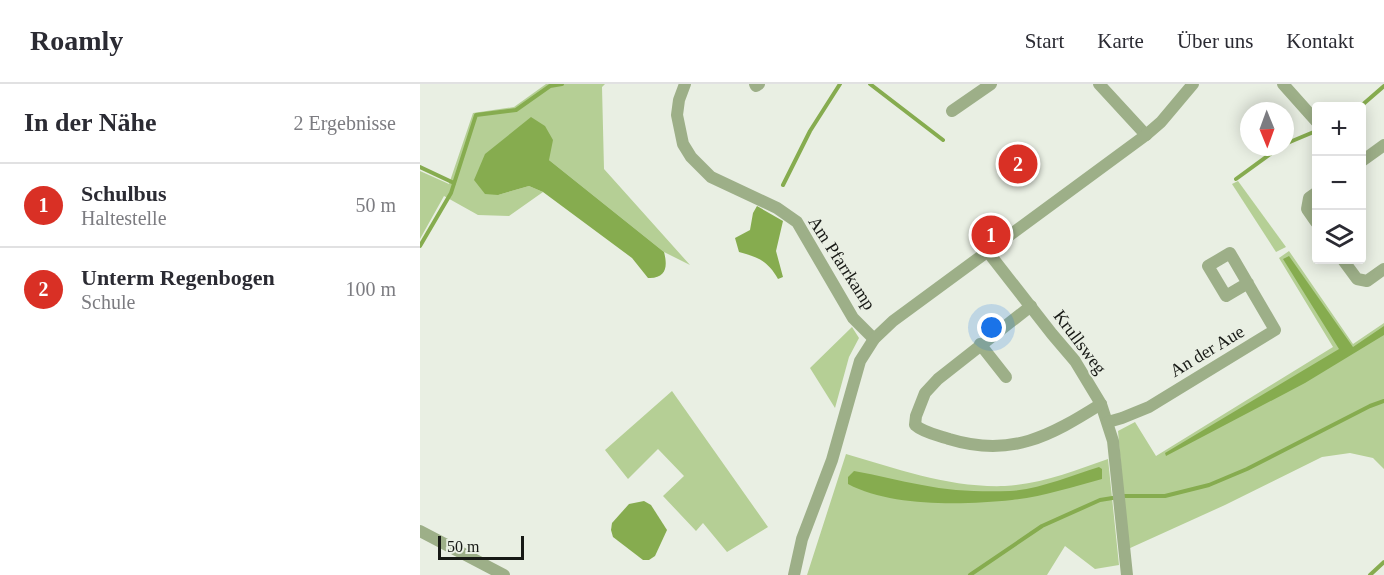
<!DOCTYPE html>
<html lang="de">
<meta charset="utf-8">
<style>
:root{--surface:#fff;--page:#f2f2f3;--text:#2b2b33;--muted:#7c7c81;--line:#e1e1e2;--accent:#d93025}
body{margin:0;font-family:"Times New Roman",serif;background:var(--page);color:var(--text)}
.controls{position:absolute;right:18px;top:18px;display:grid;overflow:hidden;border-radius:6px;box-shadow:0 3px 15px #0003}
.controls button{width:54px;height:54px;display:grid;place-items:center;padding:0;border:0;border-bottom:2px solid var(--line);background:var(--surface);color:var(--text);font:30px sans-serif}
.compass{position:absolute;left:820px;top:18px;width:54px;height:54px;border-radius:50%;background:var(--surface);box-shadow:0 3px 15px #0003;rotate:179deg}
.scale{position:absolute;left:18px;bottom:15px;width:86px;box-sizing:border-box;padding-left:6px;border:3px solid #171915;border-top:0;font-size:16px;line-height:21px;white-space:nowrap;color:#171915;-webkit-text-stroke:4px #e9efe3;paint-order:stroke}
.you{position:absolute;left:572px;top:244px;width:21px;height:21px;margin:-15px;border:4px solid #fff;border-radius:50%;background:#1a73e8;box-shadow:0 0 0 9px #1a73e833}
.badge{display:grid;place-items:center;width:39px;height:39px;border-radius:50%;background:var(--accent);color:#fff;font-size:20px;font-weight:700}
.pin{position:absolute;translate:-50% -50%;border:3px solid #fff;box-shadow:0 2px 6px #0006}
.list{margin:0;padding:0;list-style:none}
h2{display:flex;justify-content:space-between;align-items:center;height:78px;margin:0;padding:0 24px;font-size:26px}
h2 small{font-size:20px;font-weight:400;color:var(--muted)}
.list li{display:grid;grid-template-columns:39px 1fr auto;gap:18px;align-items:center;box-sizing:border-box;height:84px;padding:0 24px;border-top:2px solid var(--line)}
.list b{display:block;font-size:22px;white-space:nowrap}
.list p{margin:0;font-size:20px;white-space:nowrap;color:var(--muted)}
.list em{font-size:20px;font-style:normal;color:var(--muted)}
.icon{flex:none;width:33px;height:33px;fill:none;stroke:currentColor;stroke-width:2;stroke-linecap:round;stroke-linejoin:round}
.map{position:relative;flex:none;width:964px;height:491px;overflow:hidden}
header{display:flex;align-items:center;gap:36px;box-sizing:border-box;height:84px;padding:0 30px;background:var(--surface);border-bottom:2px solid var(--line)}
header strong{font-size:28px}
nav{display:flex;gap:33px;margin-inline-start:auto;font-size:21px}
main{display:flex}
aside{flex:1;background:var(--surface)}
.map>svg:first-child{display:block}
.green{fill:#b5cf95}
.water{fill:#86ac4f}
.lines{fill:none;stroke-linecap:round;stroke-linejoin:round}
.stream{stroke:#86ac4f;stroke-width:4}
.minor{stroke:#9daf88;stroke-width:12}
.labels{text-anchor:middle;stroke-width:4.5;stroke-linejoin:round;paint-order:stroke}
.street-label{font-size:18px;fill:#171915;stroke:#e9efe3}
</style>
<header>
<strong>Roamly</strong>
<nav><a>Start</a><a>Karte</a><a>Über uns</a><a>Kontakt</a></nav>
</header>
<main>
<aside>
<h2>In der Nähe<small>2 Ergebnisse</small></h2>
<ul class="list">
<li><span class="badge">1</span><div><b>Schulbus</b><p>Haltestelle</p></div><em>50 m</em></li>
<li><span class="badge">2</span><div><b>Unterm Regenbogen</b><p>Schule</p></div><em>100 m</em></li>
</ul>
</aside>
<div class="map">
<svg width="964" height="491" viewBox="0 0 964 491">
<rect width="100%" height="100%" fill="#e9efe3"/>
<g class="green">
<path d="M 126,0 L 185,0 L 182,3 L 184,85 L 270,181 L 244,168 L 129,76 L 78,111 L 109,102 L 123,108 L 89,132 L 58,131 L 24,112 L 0,155 L 0,87 L 29,100 L 53,29 L 94,23 Z"/>
<path d="M 818,97 L 866,163 L 856,168 L 812,100 Z"/>
<path d="M 869,167 L 933,260 L 964,239 L 964,385 L 953,374 L 930,369 L 902,373 L 805,421 L 708,465 L 698,347 L 715,338 L 736,372 L 913,263 L 859,174 Z"/>
<path d="M 432,243 L 439,254 L 429,273 L 415,324 L 390,284 Z"/>
<path d="M 252,307 L 348,443 L 307,468 L 283,439 L 276,447 L 243,412 L 264,392 L 238,365 L 208,395 L 185,366 Z"/>
<path d="M 426,370 C 478,385 530,404 585,402 C 621,400 654,387 688,375 L 699,481 L 675,485 L 645,462 L 627,491 L 387,491 Z"/>
</g>
<g class="water">
<path d="M 111,33 L 125,42 L 133,56 L 129,76 L 244,168 C 248,183 246,195 228,194 L 212,174 L 123,108 L 109,102 L 78,111 L 65,110 L 54,96 L 65,70 Z"/>
<path d="M 337,122 L 363,137 L 356,167 L 363,193 L 358,195 C 348,177 338,173 319,168 L 315,154 L 330,146 L 333,129 Z"/>
<path d="M 869,172 L 933,263 L 964,242 L 964,251 L 885,299 L 746,372 L 745,369 L 919,265 L 863,175 Z"/>
<path d="M 679,383 L 682,385 L 682,395 C 652,403 622,413 592,416 C 543,421 471,423 428,400 L 428,393 L 434,387 C 457,391 479,397 502,401 C 530,407 561,408 590,407 C 620,405 650,392 679,383 Z"/>
<path d="M 224,417 L 231,421 L 247,446 L 235,472 L 229,476 L 223,476 L 193,453 L 191,446 L 192,439 L 209,420 Z"/>
</g>
<g class="lines">
<g class="stream">
<path d="M 450,0 L 523,56"/>
<path d="M 941,22 L 964,2"/>
<path d="M 865,60 L 896,47"/>
<path d="M 0,83 L 34,99"/>
<path d="M 816,95 L 860,63"/>
<path d="M 363,101 L 390,47 L 420,0"/>
<path d="M 0,162 L 31,109 L 56,31 L 96,26 L 130,2 L 142,0"/>
<path d="M 550,491 L 622,442 L 680,416 L 705,412 L 745,412 L 789,401 L 827,385 L 950,322 L 964,317"/>
<path d="M 950,491 L 964,478"/>
</g>
<g class="minor">
<path d="M 265,0 L 259,16 L 257,31 L 263,60 L 271,73 L 291,93 L 357,124 L 377,138 L 433,234 L 454,255"/>
<path d="M 335,0 L 336,2 L 339,0"/>
<path d="M 679,0 L 726,51"/>
<path d="M 863,0 L 896,37"/>
<path d="M 532,27 L 571,0"/>
<path d="M 942,77 L 964,61"/>
<path d="M 896,109 L 889,114 L 887,125 L 896,138"/>
<path d="M 568,168 L 632,250 L 655,277 L 681,320 L 693,357 L 707,491"/>
<path d="M 923,176 L 937,195 L 947,197 L 964,185"/>
<path d="M 611,222 L 518,295 L 505,309 L 496,332 L 495,341 C 504,349 518,351 529,355 C 591,374 630,352 681,320"/>
<path d="M 560,260 L 586,293"/>
<path d="M 688,338 L 702,334 L 729,323 L 855,246 L 810,169 L 788,182 L 806,212 L 828,199"/>
<path d="M 0,447 L 84,491"/>
<path d="M 374,491 L 382,455 L 412,376 L 440,277 L 454,255 L 473,237 L 726,51 L 741,38 L 773,0"/>
</g>
</g>
<g class="labels">
<g class="street-label">
<text transform="translate(422 179) rotate(57)" y="6">Am Pfarrkamp</text>
<text transform="translate(660 258) rotate(53)" y="6">Krullsweg</text>
<text transform="translate(787 267) rotate(-31)" y="6">An der Aue</text>
</g>
</g>
</svg>
<div class="controls">
<button>+</button>
<button>−</button>
<button><svg class="icon" aria-label="layers" viewBox="0 0 24 24"><path d="M12 4l9 5-9 5-9-5zM3 14l9 5 9-5"/></svg></button>
</div>
<svg class="compass" viewBox="-18 -18 36 36"><path d="M0-13l5 13h-10z" fill="#e53935"/><path d="M0 13l5-13h-10z" fill="#7c7c81"/></svg>
<div class="scale">50 m</div>
<div class="you"></div>
<div class="pin badge" style="left:571px;top:151px">1</div>
<div class="pin badge" style="left:598px;top:80px">2</div>
</div>
</main>
